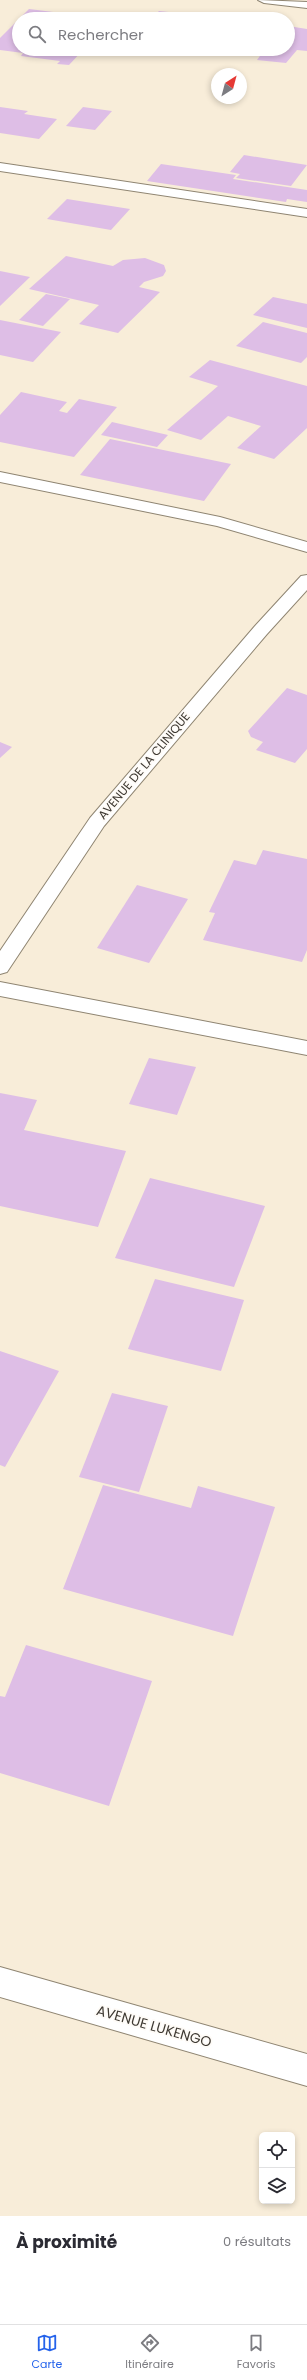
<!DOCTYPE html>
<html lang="fr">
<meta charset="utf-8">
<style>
:root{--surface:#fff;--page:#f7f7f7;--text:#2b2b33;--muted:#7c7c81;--line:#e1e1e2;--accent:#2563eb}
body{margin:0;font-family:Poppins,sans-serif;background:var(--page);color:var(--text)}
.controls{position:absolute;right:12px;bottom:12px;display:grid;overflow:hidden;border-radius:6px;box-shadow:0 2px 6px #0003}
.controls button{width:36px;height:36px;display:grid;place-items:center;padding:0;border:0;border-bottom:1px solid var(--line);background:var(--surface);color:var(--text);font:20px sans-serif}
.compass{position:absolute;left:211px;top:68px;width:36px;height:36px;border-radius:50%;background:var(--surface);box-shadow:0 2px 6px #0003;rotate:36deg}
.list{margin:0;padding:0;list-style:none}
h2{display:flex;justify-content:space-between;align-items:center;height:52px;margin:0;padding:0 16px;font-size:17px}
h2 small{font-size:13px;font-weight:400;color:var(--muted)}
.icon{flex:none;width:22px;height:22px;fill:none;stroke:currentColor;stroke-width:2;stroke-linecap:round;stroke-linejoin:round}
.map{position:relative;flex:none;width:307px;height:2216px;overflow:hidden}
.search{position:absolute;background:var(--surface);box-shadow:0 2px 6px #0003;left:12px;right:12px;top:12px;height:44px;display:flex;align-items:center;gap:10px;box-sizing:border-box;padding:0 14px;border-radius:22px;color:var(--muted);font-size:15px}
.sheet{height:108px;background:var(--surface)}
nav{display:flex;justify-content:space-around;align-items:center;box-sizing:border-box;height:56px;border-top:1px solid var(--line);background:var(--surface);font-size:11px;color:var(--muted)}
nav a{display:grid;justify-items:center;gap:2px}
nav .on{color:var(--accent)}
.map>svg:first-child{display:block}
.building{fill:#debee6}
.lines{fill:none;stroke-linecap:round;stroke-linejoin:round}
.minor-casing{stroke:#8f8572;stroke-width:2}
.tertiary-casing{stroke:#8f8572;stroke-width:2}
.minor{fill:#fff;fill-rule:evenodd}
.tertiary{fill:#fff;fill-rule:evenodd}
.labels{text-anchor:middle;stroke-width:3.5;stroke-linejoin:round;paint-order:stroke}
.street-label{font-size:12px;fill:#3e3932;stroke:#fefbf7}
.near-street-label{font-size:14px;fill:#3e3932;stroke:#fefbf7}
</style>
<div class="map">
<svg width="307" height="2216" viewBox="0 0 307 2216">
<rect width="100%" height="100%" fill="#f8edd9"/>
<g class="building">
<path d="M 29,9 L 102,18 L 102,19 L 19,19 L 19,49 L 83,50 L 69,65 L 57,64 L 60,61 L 21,56 L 23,53 L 0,50 L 0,38 Z"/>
<path d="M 159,11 L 188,14 L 184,19 L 151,19 Z"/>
<path d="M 288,26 L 307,29 L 307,51 L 297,50 L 286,63 L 257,60 L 265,49 L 288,49 Z"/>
<path d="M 0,107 L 28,111 L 24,114 L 57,119 L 39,139 L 0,133 Z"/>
<path d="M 83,107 L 112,111 L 95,130 L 66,126 Z"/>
<path d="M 244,155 L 307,165 L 291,186 L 236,178 L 240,174 L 230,172 Z"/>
<path d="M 161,164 L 236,175 L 233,179 L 307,190 L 307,202 L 287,199 L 286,202 L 147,181 Z"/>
<path d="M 67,199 L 130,209 L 111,230 L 47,219 Z"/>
<path d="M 66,256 L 113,266 L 123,260 L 145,258 L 164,265 L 166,271 L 163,276 L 144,282 L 139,287 L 160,292 L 118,333 L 79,324 L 99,305 L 29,289 Z"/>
<path d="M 0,271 L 30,277 L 0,306 Z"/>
<path d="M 46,294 L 70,299 L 43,326 L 19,320 Z"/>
<path d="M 273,297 L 307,304 L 307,328 L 253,315 Z"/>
<path d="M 0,320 L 61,332 L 33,362 L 0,355 Z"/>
<path d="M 263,322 L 307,333 L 307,357 L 301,363 L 236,346 Z"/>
<path d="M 210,360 L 307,386 L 307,428 L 274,459 L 237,448 L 261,426 L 228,416 L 201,440 L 167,430 L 218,386 L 189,377 Z"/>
<path d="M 21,392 L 67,402 L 59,411 L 67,413 L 79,399 L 117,407 L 74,457 L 0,442 L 0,415 Z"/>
<path d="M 112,422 L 168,435 L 157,447 L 101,435 Z"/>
<path d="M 110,439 L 231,464 L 204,501 L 80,475 Z"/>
<path d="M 287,688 L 307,695 L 307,749 L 295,763 L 256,750 L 263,742 L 251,737 L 248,731 Z"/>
<path d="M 0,742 L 12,747 L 0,758 Z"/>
<path d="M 263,850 L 307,859 L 307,950 L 302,962 L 203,940 L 215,913 L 209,912 L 234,860 L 256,865 Z"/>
<path d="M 137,885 L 188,899 L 149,963 L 97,948 Z"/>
<path d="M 149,1058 L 196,1067 L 177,1115 L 129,1104 Z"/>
<path d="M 0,1093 L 37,1100 L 24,1130 L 126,1151 L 98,1227 L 0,1206 Z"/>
<path d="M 150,1178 L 265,1206 L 234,1287 L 115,1258 Z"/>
<path d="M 155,1279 L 244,1300 L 221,1371 L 128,1349 Z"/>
<path d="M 0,1351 L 59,1371 L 5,1467 L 0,1465 Z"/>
<path d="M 112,1393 L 168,1406 L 139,1492 L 79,1477 Z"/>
<path d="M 103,1485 L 191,1508 L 198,1486 L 275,1507 L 233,1636 L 63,1589 Z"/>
<path d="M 26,1645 L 152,1681 L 109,1806 L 0,1773 L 0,1696 L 5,1697 Z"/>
</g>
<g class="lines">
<defs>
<g id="minor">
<path d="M 0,163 L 307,209 L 307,217 L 0,171 Z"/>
<path d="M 0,472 L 220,517 L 307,542 L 307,552 L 217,526 L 0,482 Z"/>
<path d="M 0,982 L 307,1041 L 307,1055 L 0,996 Z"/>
<path d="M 0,1967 L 307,2054 L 307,2086 L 0,1997 Z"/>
</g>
<g id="tertiary">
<path d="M 258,0 L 307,2 L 307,8 L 264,3 Z"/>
<path d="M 307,575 L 307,590 L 267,634 L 104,826 L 7,972 L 0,974 L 0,951 L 90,818 L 255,626 L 301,576 Z"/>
</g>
</defs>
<use href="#minor" class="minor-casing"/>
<use href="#tertiary" class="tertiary-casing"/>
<use href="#minor" class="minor"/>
<use href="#tertiary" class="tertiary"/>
</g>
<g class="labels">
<g class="street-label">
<text transform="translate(144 766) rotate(-50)" y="4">AVENUE DE LA CLINIQUE</text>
</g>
<g class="near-street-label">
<text transform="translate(154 2026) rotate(16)" y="5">AVENUE LUKENGO</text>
</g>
</g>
</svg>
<div class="controls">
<button><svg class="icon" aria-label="locate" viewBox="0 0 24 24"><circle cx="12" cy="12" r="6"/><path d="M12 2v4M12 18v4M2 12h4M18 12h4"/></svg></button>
<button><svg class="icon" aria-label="layers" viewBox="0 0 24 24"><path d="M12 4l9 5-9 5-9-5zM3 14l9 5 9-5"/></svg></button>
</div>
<svg class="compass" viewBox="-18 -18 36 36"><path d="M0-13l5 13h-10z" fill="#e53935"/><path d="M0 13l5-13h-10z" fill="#7c7c81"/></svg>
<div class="search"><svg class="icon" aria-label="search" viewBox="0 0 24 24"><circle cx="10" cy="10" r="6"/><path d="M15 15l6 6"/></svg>Rechercher</div>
</div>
<section class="sheet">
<h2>À proximité<small>0 résultats</small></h2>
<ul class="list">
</ul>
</section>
<nav>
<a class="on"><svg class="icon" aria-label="map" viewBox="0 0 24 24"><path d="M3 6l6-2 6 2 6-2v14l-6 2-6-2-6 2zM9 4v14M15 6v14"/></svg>Carte</a>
<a><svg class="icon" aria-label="directions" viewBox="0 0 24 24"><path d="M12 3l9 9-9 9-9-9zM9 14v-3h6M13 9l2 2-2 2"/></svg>Itinéraire</a>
<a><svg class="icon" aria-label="saved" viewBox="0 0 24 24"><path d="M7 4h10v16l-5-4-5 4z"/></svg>Favoris</a>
</nav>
